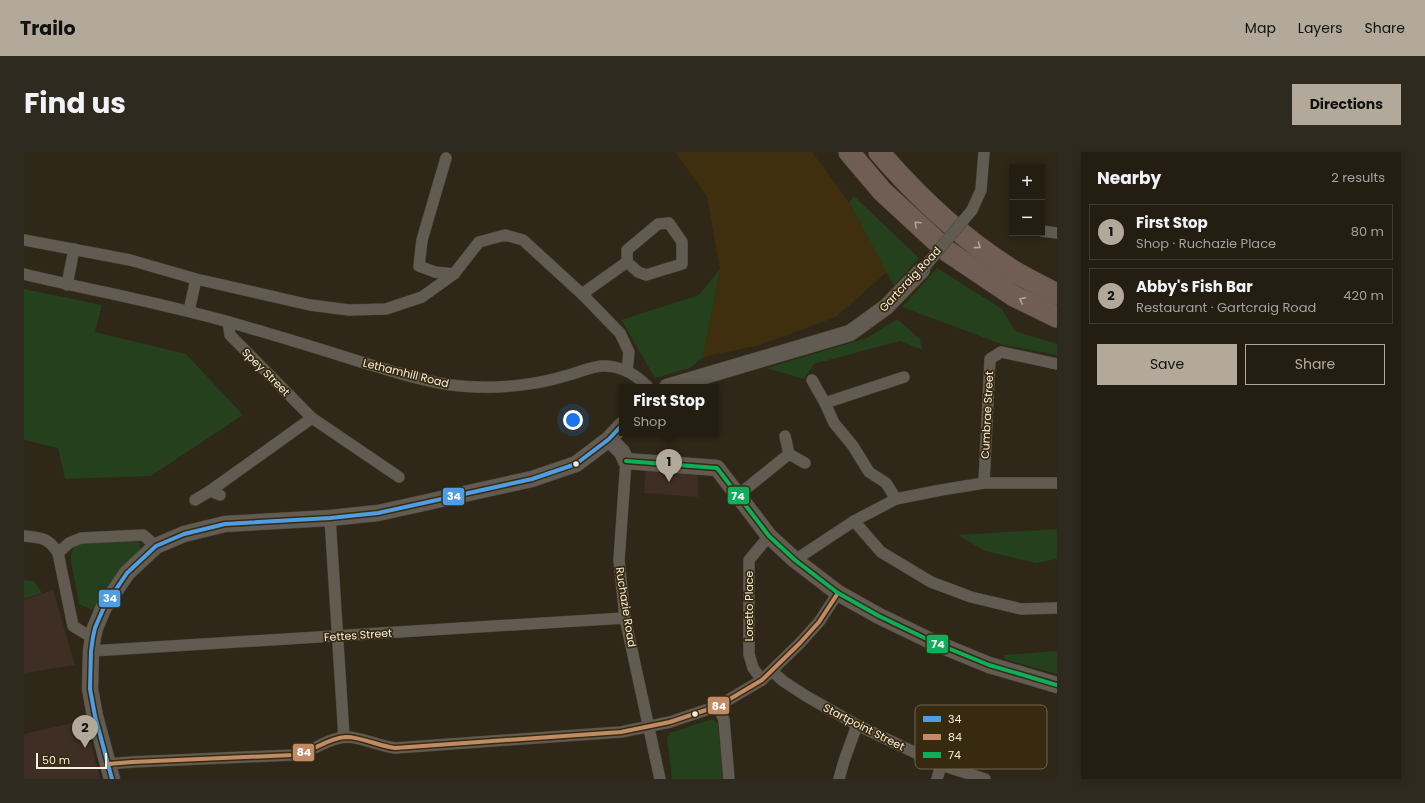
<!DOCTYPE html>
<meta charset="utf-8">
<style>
:root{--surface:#231d12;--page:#2f2a20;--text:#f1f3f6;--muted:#a3a29f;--line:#403b32;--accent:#b2a99a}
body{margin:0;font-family:Poppins,sans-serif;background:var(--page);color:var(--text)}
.controls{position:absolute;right:12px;top:12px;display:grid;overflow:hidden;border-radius:0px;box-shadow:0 2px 10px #0003}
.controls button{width:36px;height:36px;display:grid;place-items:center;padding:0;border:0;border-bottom:1px solid var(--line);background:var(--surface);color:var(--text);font:20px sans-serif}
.scale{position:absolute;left:12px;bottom:10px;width:71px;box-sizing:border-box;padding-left:4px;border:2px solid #f8efe0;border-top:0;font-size:11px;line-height:14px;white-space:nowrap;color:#f8efe0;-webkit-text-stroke:3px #382a0f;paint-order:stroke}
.you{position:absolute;left:549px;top:268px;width:14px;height:14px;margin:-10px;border:3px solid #fff;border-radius:50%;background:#1a73e8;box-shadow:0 0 0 6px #1a73e833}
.badge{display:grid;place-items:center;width:26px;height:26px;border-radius:50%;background:var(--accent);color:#111;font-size:13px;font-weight:700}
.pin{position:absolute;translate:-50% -33px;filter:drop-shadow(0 1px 2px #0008)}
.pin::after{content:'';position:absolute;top:21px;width:14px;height:12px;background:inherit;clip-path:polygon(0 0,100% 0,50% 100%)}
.popup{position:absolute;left:595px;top:232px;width:100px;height:52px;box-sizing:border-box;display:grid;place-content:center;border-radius:0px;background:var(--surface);filter:drop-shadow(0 1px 3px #0005);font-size:13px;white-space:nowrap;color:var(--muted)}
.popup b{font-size:15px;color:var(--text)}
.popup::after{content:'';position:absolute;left:50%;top:100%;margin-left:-8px;border:8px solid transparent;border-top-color:var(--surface)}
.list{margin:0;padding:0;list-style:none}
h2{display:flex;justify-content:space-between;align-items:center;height:52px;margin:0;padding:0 16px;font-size:17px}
h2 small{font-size:13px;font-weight:400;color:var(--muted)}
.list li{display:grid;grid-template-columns:26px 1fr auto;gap:12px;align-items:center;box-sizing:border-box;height:56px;margin:0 8px 8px;padding:0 8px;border:1px solid var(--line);border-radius:0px}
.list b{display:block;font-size:15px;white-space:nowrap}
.list p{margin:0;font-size:13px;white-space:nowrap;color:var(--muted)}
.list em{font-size:13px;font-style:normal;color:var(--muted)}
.actions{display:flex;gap:8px;padding:12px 16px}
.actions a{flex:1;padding:9px 0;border:1px solid var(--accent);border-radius:0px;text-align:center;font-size:14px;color:var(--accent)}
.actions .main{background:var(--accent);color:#111}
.map{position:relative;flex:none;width:1033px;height:627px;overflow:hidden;border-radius:0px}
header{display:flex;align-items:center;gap:24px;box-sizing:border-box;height:56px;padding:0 20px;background:var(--accent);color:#111}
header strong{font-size:19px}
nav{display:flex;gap:22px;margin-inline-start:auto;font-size:14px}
.intro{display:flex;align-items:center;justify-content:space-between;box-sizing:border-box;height:96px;padding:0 24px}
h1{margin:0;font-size:28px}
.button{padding:10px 18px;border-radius:0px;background:var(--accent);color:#111;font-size:14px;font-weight:700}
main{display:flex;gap:24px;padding:0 24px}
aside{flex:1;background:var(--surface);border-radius:0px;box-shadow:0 2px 10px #0003}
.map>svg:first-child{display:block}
.commercial{fill:#3f2e24}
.built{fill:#3f2f0e}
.green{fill:#24401c}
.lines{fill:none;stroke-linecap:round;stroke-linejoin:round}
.street-casing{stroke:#4c453a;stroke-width:12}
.secondary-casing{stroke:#4c453a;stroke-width:17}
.highway-casing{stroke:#4c453a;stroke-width:22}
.street{stroke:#625b51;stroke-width:11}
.secondary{stroke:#625b51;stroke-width:16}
.highway{stroke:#705d54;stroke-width:21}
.street-bridge-casing{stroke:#4c453a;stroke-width:12;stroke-linecap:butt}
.street-bridge{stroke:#625b51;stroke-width:11}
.bus-1-casing{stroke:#382a0f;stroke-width:7}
.bus-2-casing{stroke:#382a0f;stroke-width:7}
.bus-3-casing{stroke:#382a0f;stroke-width:7}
.bus-1{stroke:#4d9ee5;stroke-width:4}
.bus-2{stroke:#c18c65;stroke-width:4}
.bus-3{stroke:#0daf5c;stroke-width:4}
.oneway{stroke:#b4a69a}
.bus-dot{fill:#f8efe0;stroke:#382a0f;stroke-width:1.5}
.labels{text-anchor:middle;stroke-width:3.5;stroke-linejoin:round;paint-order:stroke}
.street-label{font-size:11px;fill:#f8efe0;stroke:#382a0f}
.key{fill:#382a0f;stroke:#72654e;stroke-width:1}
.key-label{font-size:11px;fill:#f8efe0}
.line-badge{stroke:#382a0f;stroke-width:1.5}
.badge-label{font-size:11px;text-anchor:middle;font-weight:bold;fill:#fff}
</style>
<header>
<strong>Trailo</strong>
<nav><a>Map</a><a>Layers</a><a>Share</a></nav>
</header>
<div class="intro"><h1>Find us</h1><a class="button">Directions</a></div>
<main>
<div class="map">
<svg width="1033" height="627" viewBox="0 0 1033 627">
<rect width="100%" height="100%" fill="#2f2718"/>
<g class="commercial">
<path d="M 622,318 L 674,321 L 674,345 L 620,341 Z"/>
<path d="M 29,438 L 51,513 L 0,521 L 0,448 Z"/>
<path d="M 61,568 L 76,627 L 0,627 L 0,582 Z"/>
</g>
<path class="built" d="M 651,0 L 788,0 L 825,50 L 863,120 L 812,165 L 736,193 L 679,205 L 696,117 L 683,45 Z"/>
<g class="green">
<path d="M 830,44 L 895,106 L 870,134 L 825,50 Z"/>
<path d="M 913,116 L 978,157 L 991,179 L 1033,192 L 1033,203 L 980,193 L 878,155 Z"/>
<path d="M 696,117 L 679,205 L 666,216 L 631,226 L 597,168 L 675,143 Z"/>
<path d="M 0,137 L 78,153 L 71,180 L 162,202 L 219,263 L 127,324 L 41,327 L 34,296 L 0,288 Z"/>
<path d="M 873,167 L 896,187 L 898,198 L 876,189 L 790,212 L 780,227 L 742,216 L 843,186 Z"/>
<path d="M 1033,377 L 1033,407 L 1012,411 L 961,399 L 934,383 Z"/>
<path d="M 112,389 L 116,392 L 116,398 C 97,415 83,434 72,456 L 68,458 L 55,452 L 47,409 C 46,401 49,395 56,391 Z"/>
<path d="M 0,428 L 10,429 L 18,441 L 0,447 Z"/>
<path d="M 1033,499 L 1033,522 L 980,507 L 981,503 Z"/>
<path d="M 688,567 L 694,571 L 699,627 L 648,627 L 643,586 L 646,581 Z"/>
</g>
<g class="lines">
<defs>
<g id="street">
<path d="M 422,6 L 398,88 L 395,114 L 411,120 L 430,122"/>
<path d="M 948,58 L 957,38 L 960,0"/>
<path d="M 645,71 L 658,90 L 658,112 L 622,123 L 614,120 L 603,110 L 603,98 L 634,72 Z"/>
<path d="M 1018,79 L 1033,81"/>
<path d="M 0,88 L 106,108 L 172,127 L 286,153 L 325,158 L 362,157 L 398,145 L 430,122 L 455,90 L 481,83 L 499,88 L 558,142 L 596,181 L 605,200 L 603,218"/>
<path d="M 0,122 C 74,140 149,153 222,175 C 260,186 299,198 337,210 C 374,221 416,235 454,235 C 482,236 515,232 541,224 C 555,221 568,213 582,214 C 600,215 612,223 624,235"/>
<path d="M 43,133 L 50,97"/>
<path d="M 558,142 L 603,110"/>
<path d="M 165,159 L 172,127"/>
<path d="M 204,170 L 206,183 L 288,266 L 375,325"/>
<path d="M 788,228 L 801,251 L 810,271 L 829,294 L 845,320 L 862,331 L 872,347"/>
<path d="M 801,251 L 880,225"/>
<path d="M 761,284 L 765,302 L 781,311"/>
<path d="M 602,309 L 595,408 L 601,466 L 636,627"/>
<path d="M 960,331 L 966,207 L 977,200 L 1033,212"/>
<path d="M 196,343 L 186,339 L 288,266"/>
<path d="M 713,344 L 765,302"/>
<path d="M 171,348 L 186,339"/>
<path d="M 306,366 L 320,585"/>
<path d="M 830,369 L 857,400 L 907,430 L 947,445 L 997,457 L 1033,456"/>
<path d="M 0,384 C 17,386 24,385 34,401 L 49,474 L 62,482 L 69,485"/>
<path d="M 34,401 L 45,391 L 57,386 L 119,383 L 132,394"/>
<path d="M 771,408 L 830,369 L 872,347 L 917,338 L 960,331 L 1033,331"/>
<path d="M 67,499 L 601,466"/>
<path d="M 748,519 L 759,529 L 782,544 L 833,573 L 917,613 L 961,627"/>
<path d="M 738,528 L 729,516 L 725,502 L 725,408 L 745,384"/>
<path d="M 694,554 L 700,568 L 705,627"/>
<path d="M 84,612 L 108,610 L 269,603 C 273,602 277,601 281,600 C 295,595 306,586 322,585 C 338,585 354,594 371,596 L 597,580 L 646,570 L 694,554 L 738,528 L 776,491 L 795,470 L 814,441"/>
<path d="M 815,627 L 820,609 L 833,573"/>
<path d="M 913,627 L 917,613"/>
</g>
<g id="secondary">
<path d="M 643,235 L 826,181 L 862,155 L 898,118"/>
<path d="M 585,287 L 598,300 L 602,309 L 693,316 L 745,384 L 771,408 L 814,441 L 855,464 L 909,490 L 965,513 L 1033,533"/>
<path d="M 88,627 L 71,564 L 66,537 L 67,499 L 69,485 L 71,476 L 80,455 L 103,421 L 132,394 L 160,382 L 201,372 L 306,366 L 354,361 L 508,327 L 552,312 L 585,287 L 598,273"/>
</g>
<g id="highway">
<path d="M 825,0 L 858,39 L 923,99 L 990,144 L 1033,165"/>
<path d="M 855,0 C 892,43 934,83 982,114 C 998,125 1016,133 1033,142"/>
</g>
</defs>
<use href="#street" class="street-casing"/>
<use href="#secondary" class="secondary-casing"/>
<use href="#highway" class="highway-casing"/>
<use href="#street" class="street"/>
<use href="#secondary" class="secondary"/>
<use href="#highway" class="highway"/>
<defs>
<path id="street-bridge" d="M 898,118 L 948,58"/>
</defs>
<use href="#street-bridge" class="street-bridge-casing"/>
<use href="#street-bridge" class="street-bridge"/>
<defs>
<path id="bus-1" d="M 88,627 L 71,564 L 66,537 L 67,499 L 69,485 L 71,476 L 80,455 L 103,421 L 132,394 L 160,382 L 201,372 L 306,366 L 354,361 L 508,327 L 552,312 L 585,287 L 598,273"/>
<path id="bus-2" d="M 84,612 L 108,610 L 269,603 C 273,602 277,601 281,600 C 295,595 306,586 322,585 C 338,585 354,594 371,596 L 597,580 L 646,570 L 694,554 L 738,528 L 776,491 L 795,470 L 814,441"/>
<path id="bus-3" d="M 602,309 L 693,316 L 745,384 L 771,408 L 814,441 L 855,464 L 909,490 L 965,513 L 1033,533"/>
</defs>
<use href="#bus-1" class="bus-1-casing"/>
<use href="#bus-2" class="bus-2-casing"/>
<use href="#bus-3" class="bus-3-casing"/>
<use href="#bus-1" class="bus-1"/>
<use href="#bus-2" class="bus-2"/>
<use href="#bus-3" class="bus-3"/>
</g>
<defs><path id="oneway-chevron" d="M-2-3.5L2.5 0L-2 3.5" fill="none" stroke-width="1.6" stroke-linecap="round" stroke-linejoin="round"/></defs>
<g class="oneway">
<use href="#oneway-chevron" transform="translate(893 72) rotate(-137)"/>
<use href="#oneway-chevron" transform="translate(954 94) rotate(36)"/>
<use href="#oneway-chevron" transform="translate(998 148) rotate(-154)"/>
</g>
<g class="bus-dot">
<circle cx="552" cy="312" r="3.5"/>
<circle cx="671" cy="562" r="3.5"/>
</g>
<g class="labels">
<g class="street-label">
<text transform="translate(886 127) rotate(-47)" y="4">Gartcraig Road</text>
<text transform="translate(242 220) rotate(45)" y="4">Spey Street</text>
<text transform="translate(382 221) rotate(14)" y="4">Lethamhill Road</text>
<text transform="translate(963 263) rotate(-87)" y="4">Cumbrae Street</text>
<text transform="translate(725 454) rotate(-90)" y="4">Loretto Place</text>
<text transform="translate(602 455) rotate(81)" y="4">Ruchazie Road</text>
<text transform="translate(334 483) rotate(-4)" y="4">Fettes Street</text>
<text transform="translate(840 575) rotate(27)" y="4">Startpoint Street</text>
</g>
</g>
<rect x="891" y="553" width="132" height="64" rx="6" class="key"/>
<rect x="899" y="564" width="18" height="6" fill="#4d9ee5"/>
<rect x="899" y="582" width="18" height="6" fill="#c18c65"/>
<rect x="899" y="600" width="18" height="6" fill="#0daf5c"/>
<g class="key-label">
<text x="924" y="571">34</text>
<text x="924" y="589">84</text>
<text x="924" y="607">74</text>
</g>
<g class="line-badge">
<rect x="703" y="334" width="23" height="19" rx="4" fill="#0daf5c"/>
<rect x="418" y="335" width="23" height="19" rx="4" fill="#4d9ee5"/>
<rect x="74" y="437" width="23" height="19" rx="4" fill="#4d9ee5"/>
<rect x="902" y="482" width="23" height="20" rx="4" fill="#0daf5c"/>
<rect x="683" y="544" width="23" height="19" rx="4" fill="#c18c65"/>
<rect x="268" y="591" width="23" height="19" rx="4" fill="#c18c65"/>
</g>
<g class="badge-label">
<text x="714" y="348">74</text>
<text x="430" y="348">34</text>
<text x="86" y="450">34</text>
<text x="914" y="496">74</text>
<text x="695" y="558">84</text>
<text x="280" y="604">84</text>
</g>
</svg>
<div class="controls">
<button>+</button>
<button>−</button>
</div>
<div class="scale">50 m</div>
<div class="you"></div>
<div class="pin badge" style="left:645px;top:330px">1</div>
<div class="popup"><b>First Stop</b>Shop</div>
<div class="pin badge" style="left:61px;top:596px">2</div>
</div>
<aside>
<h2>Nearby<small>2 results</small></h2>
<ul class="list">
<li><span class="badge">1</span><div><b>First Stop</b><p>Shop · Ruchazie Place</p></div><em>80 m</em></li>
<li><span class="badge">2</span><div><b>Abby's Fish Bar</b><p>Restaurant · Gartcraig Road</p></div><em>420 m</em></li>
</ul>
<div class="actions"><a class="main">Save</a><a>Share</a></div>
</aside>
</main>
